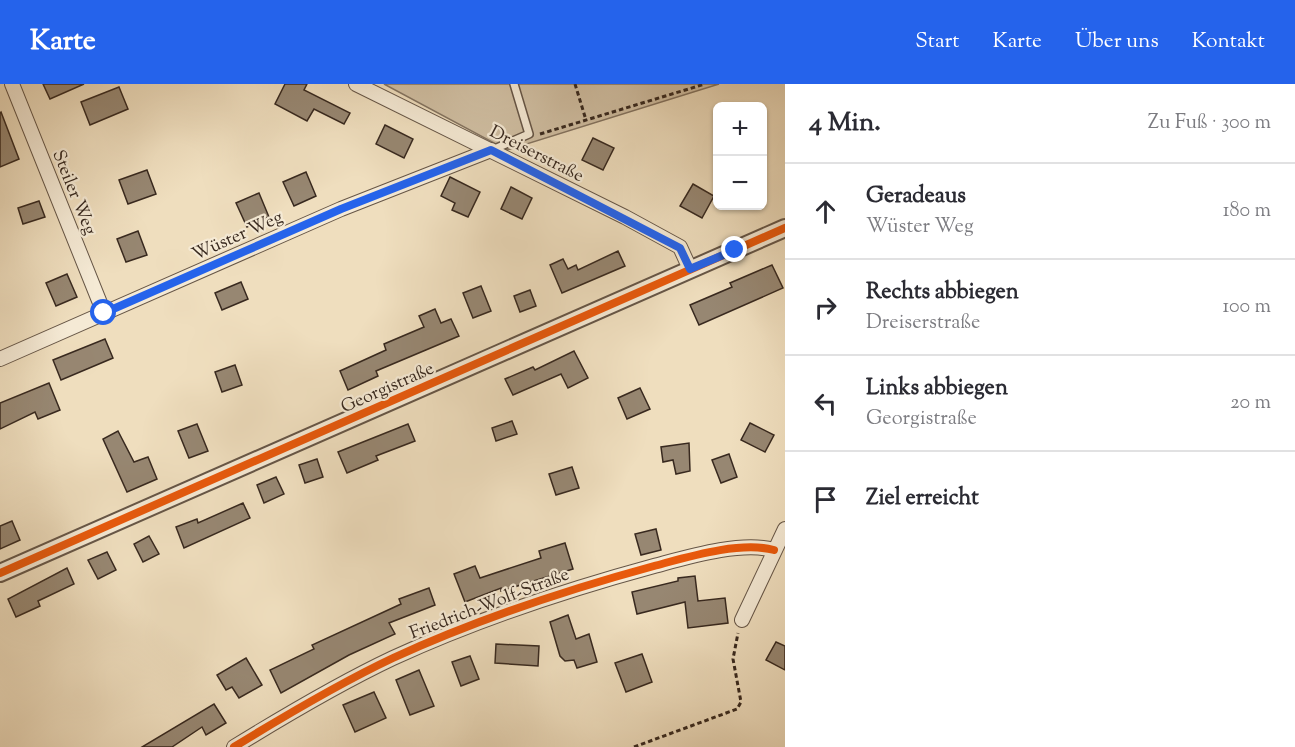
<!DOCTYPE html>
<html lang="de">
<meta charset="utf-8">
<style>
:root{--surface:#fff;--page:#f2f2f3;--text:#2b2b33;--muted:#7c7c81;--line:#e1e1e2;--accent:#2563eb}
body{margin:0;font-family:"Sorts Mill Goudy",serif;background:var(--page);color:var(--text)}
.controls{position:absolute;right:18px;top:18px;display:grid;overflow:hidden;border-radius:9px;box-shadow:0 2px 4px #0004}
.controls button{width:54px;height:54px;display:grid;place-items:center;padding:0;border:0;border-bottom:2px solid var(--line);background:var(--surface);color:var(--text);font:30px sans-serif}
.stop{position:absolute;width:18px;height:18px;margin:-14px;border:4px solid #2563eb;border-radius:50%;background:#fff}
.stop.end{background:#2563eb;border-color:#fff;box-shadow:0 2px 6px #0008}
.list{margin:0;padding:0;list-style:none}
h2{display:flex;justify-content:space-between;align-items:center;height:78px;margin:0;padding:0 24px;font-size:26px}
h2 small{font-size:20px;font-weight:400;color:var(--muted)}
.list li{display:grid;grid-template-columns:39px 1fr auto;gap:18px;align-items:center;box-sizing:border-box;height:96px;padding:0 24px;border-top:2px solid var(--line)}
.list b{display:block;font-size:22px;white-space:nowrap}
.list p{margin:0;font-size:20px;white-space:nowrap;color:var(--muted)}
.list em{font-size:20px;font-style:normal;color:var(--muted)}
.icon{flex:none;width:33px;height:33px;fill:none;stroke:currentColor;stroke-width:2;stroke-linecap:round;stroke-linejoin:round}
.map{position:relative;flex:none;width:785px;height:663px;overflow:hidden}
header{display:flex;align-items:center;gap:36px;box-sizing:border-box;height:84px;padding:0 30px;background:var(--accent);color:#fff}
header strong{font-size:28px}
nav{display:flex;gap:33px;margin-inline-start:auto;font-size:21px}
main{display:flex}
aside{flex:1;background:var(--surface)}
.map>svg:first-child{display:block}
.green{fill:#d0bfa3;stroke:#847461;stroke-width:1.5}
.building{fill:#978772;stroke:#38291f;stroke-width:1.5}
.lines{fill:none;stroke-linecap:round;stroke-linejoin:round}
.service-casing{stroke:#665647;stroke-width:10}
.minor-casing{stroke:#665647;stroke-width:16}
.tertiary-casing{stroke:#665647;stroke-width:20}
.path{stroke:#38291f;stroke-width:3;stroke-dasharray:4.5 3;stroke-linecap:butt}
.service{stroke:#f5ead5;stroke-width:7}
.minor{stroke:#f5ead5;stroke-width:14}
.tertiary{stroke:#f5ead5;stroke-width:16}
.cycleway-casing{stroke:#f5ead5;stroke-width:11}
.cycleway{stroke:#e8590c;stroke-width:8}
.route{stroke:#2563eb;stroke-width:8}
.labels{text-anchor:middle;stroke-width:4.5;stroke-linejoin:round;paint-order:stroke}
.street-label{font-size:18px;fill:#38291f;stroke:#f5ead5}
</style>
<header>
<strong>Karte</strong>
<nav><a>Start</a><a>Karte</a><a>Über uns</a><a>Kontakt</a></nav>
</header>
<main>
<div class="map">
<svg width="785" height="663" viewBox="0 0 785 663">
<rect width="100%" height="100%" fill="#efdebe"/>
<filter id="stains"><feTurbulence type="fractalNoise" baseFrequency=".00333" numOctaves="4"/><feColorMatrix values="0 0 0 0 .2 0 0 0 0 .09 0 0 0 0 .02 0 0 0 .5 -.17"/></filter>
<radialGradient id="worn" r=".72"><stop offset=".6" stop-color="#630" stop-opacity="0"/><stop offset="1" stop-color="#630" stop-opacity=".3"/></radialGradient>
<path class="green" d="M 384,0 L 719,0 L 507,66 Z"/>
<g class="building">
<path d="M 43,0 L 84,0 L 50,15 Z"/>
<path d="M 285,0 L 307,0 L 304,6 L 350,29 L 344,40 L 314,25 L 307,37 L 275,20 Z"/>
<path d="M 119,3 L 128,25 L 90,41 L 81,18 Z"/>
<path d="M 1,28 L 19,75 L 0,83 L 0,29 Z"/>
<path d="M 385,41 L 413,55 L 404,74 L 376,60 Z"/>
<path d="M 593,54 L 614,64 L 603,86 L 582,76 Z"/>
<path d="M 147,86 L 156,110 L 128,120 L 119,96 Z"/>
<path d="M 306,88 L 316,112 L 294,122 L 283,98 Z"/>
<path d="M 450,93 L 480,108 L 468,133 L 452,126 L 455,119 L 441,112 Z"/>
<path d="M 693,100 L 714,112 L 702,134 L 680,122 Z"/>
<path d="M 511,103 L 532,114 L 522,135 L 501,125 Z"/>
<path d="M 259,109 L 269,133 L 247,143 L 236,119 Z"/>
<path d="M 39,117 L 45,133 L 23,140 L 18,124 Z"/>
<path d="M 138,147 L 147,171 L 126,178 L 117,155 Z"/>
<path d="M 618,167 L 625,182 L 562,209 L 550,181 L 563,175 L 568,185 L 576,181 L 578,186 Z"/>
<path d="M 772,181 L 783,204 L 699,241 L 690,221 L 732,203 L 730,199 Z"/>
<path d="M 67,190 L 77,213 L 56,222 L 46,199 Z"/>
<path d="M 241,198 L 248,215 L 222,226 L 215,209 Z"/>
<path d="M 481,202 L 491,227 L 473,234 L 463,209 Z"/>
<path d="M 530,206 L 536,222 L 520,228 L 514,212 Z"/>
<path d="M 435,225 L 441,239 L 451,235 L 459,252 L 376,287 L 378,292 L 348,306 L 340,287 L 386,266 L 384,260 L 424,243 L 419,232 Z"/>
<path d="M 105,255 L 113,274 L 61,296 L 53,276 Z"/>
<path d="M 574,267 L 588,294 L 568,304 L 561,290 L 513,311 L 505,295 L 533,283 L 535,286 Z"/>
<path d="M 235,281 L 242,301 L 222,308 L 215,288 Z"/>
<path d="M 49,299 L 60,326 L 38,335 L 35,328 L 0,345 L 0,319 Z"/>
<path d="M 640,304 L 650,325 L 627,335 L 618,314 Z"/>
<path d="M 512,337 L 517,350 L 496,357 L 492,344 Z"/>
<path d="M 750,339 L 774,351 L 765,368 L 741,356 Z"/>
<path d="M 197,340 L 208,367 L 189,374 L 178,347 Z"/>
<path d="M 408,340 L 415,357 L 376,372 L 378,376 L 347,389 L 338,368 Z"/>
<path d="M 118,347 L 134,378 L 148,373 L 157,395 L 127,408 L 103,355 Z"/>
<path d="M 689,359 L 690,387 L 676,390 L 673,376 L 663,378 L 661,363 Z"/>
<path d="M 729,370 L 737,393 L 721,399 L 712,376 Z"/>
<path d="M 317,375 L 323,393 L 305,399 L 299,381 Z"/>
<path d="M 572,383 L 579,404 L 556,411 L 549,390 Z"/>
<path d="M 276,393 L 284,410 L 264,419 L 257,401 Z"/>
<path d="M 243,419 L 250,434 L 184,464 L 176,443 L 197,435 L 198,439 Z"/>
<path d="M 12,437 L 20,456 L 0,465 L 0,442 Z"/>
<path d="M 656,445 L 661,466 L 641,471 L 635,450 Z"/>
<path d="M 149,452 L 159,470 L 143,478 L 134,460 Z"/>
<path d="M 565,459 L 573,485 L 501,507 L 501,504 L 465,518 L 454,490 L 475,482 L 480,494 L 541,474 L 539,467 Z"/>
<path d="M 107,468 L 116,486 L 98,495 L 88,476 Z"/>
<path d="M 67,484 L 74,500 L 38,517 L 40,522 L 16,533 L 8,515 Z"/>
<path d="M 695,492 L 698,517 L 725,514 L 728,539 L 688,544 L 685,518 L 637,530 L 632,508 L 678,497 L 678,494 Z"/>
<path d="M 429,504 L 435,521 L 389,539 L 395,550 L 349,571 L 281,609 L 270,586 L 314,565 L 312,561 L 401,520 L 399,515 Z"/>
<path d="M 568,531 L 576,555 L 589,550 L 597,578 L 577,584 L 574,576 L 565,577 L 560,572 L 550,538 Z"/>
<path d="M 776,558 L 785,562 L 785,586 L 766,576 Z"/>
<path d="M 496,560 L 539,562 L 538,582 L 495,579 Z"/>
<path d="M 642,570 L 652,598 L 626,608 L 615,579 Z"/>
<path d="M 470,572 L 479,595 L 461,602 L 452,578 Z"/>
<path d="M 246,574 L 262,601 L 239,614 L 232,603 L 226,606 L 217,591 Z"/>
<path d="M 419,586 L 434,622 L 410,631 L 396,596 Z"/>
<path d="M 374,608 L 386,634 L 355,648 L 343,621 Z"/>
<path d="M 214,620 L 226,639 L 206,651 L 202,643 L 172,663 L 142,663 Z"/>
</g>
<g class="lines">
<defs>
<path id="service" d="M 492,66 L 529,50 L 514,0"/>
<g id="minor">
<path d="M 12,0 L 104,229"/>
<path d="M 356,0 L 625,133 L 680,163 L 690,185"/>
<path d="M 0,275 L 341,125 L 491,66"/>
<path d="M 742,536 L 785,445"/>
<path d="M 234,663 C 286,631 338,600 393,574 C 476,536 566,506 654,482 C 688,473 740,457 774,466"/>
</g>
<path id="tertiary" d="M 0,489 L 785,144"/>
</defs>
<use href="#service" class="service-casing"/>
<use href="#minor" class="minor-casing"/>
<use href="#tertiary" class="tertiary-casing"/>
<g class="path">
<path d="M 575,0 L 586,36"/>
<path d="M 540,50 L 705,0"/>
<path d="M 634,663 L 737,625 L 741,618 L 733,575 L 738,549"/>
</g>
<use href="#service" class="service"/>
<use href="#minor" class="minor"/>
<use href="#tertiary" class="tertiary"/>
<defs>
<g id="cycleway">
<path d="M 0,489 L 785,144"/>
<path d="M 234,663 C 286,631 338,600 393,574 C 476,536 566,506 654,482 C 688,473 740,457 774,466"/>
</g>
</defs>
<use href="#cycleway" class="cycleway-casing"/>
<use href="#cycleway" class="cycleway"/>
</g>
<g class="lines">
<path class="route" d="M 104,229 L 341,125 L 491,66 L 680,164 L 690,185 L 735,166"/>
</g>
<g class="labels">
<g class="street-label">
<text transform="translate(537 69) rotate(27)" y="6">Dreiserstraße</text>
<text transform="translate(75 108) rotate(68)" y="6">Steiler Weg</text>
<text transform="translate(237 151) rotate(-24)" y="6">Wüster Weg</text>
<text transform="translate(387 303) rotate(-24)" y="6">Georgistraße</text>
<text transform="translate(489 519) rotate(-21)" y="6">Friedrich-Wolf-Straße</text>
</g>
</g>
<rect width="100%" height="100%" filter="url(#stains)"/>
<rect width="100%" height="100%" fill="url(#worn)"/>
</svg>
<div class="controls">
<button>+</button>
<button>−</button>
</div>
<div class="stop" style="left:104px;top:229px"></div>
<div class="stop end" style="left:735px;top:166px"></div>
</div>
<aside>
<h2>4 Min.<small>Zu Fuß · 300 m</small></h2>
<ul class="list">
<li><svg class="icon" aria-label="ahead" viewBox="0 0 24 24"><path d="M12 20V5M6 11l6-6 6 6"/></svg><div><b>Geradeaus</b><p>Wüster Weg</p></div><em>180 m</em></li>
<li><svg class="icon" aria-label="right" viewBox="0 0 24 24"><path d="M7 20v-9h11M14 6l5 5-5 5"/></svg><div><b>Rechts abbiegen</b><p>Dreiserstraße</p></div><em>100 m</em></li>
<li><svg class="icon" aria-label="left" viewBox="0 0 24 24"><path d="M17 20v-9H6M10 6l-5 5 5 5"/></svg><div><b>Links abbiegen</b><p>Georgistraße</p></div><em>20 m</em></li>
<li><svg class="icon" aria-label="arrive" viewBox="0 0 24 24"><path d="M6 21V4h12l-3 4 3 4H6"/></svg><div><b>Ziel erreicht</b></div></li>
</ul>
</aside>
</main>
